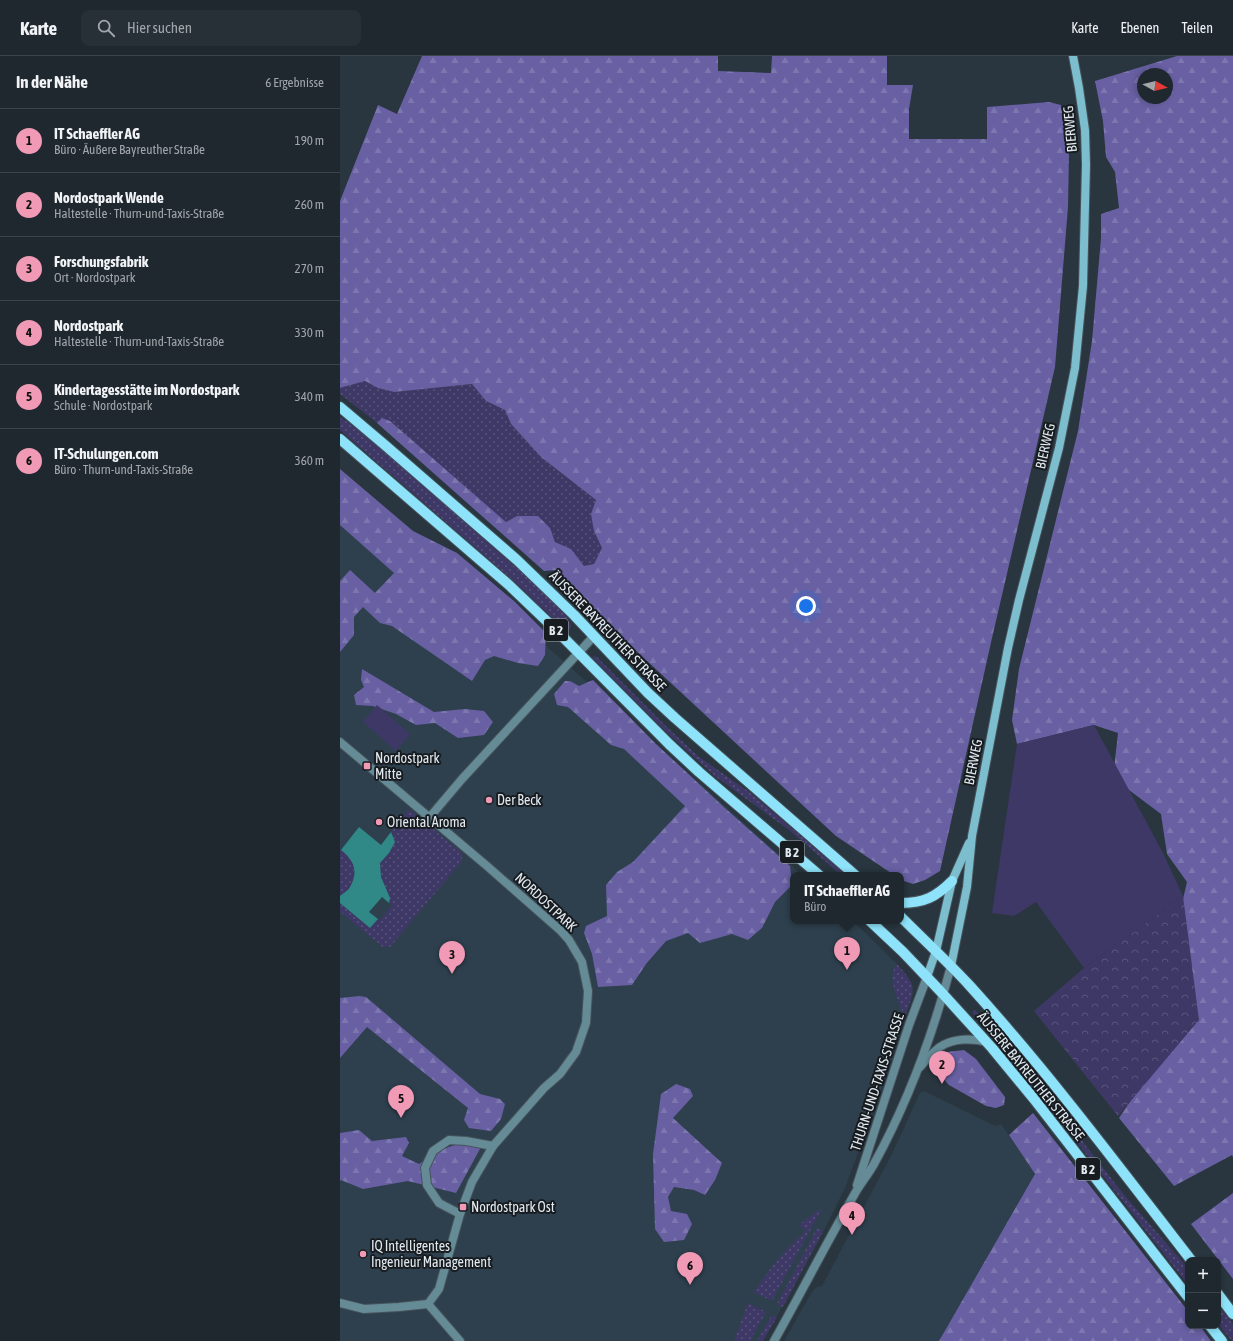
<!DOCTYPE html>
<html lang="de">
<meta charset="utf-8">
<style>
:root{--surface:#1f282f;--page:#273037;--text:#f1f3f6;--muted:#a1a6aa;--line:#3c444b;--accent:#f09ab6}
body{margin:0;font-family:"Asap Condensed",sans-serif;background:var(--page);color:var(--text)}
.controls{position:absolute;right:12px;bottom:12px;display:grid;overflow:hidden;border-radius:8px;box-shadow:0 2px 6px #0003}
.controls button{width:36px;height:36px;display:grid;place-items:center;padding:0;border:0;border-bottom:1px solid var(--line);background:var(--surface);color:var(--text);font:20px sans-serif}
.compass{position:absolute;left:797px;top:12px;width:36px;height:36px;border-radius:50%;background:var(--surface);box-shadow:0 2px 6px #0003;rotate:98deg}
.you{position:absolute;left:466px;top:550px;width:14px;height:14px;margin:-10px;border:3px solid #fff;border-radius:50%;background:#1a73e8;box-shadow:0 0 0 6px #1a73e833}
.badge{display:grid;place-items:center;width:26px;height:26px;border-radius:50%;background:var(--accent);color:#111;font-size:13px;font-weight:700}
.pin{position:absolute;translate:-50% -33px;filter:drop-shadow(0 1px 2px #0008)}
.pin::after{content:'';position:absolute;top:21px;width:14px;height:12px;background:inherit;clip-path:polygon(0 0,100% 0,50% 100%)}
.popup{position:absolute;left:450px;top:816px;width:114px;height:52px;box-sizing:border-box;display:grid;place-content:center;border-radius:8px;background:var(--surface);filter:drop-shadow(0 1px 3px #0005);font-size:13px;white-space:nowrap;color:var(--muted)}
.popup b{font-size:15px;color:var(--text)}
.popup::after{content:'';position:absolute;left:50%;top:100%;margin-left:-8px;border:8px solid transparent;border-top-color:var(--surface)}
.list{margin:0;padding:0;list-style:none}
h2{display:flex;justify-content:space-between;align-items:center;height:52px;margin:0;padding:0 16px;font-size:17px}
h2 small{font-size:13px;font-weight:400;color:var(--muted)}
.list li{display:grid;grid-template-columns:26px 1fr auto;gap:12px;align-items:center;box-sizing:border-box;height:64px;padding:0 16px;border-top:1px solid var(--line)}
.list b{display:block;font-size:15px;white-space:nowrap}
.list p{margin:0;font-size:13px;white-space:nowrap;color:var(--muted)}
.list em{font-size:13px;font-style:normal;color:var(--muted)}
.icon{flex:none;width:22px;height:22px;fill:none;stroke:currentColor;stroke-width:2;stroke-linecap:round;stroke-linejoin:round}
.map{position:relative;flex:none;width:893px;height:1285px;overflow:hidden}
header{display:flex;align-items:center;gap:24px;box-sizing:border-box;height:56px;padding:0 20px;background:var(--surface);border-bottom:1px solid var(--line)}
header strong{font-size:19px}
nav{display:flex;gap:22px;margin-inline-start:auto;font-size:14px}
.search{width:280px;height:36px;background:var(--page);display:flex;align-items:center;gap:10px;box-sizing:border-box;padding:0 14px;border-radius:8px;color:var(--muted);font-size:15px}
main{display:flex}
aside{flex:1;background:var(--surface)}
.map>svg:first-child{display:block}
.built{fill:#2e404e}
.grass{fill:url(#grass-dots)}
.forest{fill:url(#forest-firs);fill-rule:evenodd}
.park{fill:url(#park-crowns)}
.garden{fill:#3e3866}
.water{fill:#318987}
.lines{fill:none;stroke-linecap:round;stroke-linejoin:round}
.street-casing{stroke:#47535b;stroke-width:10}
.secondary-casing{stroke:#47535b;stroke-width:10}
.primary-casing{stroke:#47535b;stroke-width:12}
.street{stroke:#648b96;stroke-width:8}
.secondary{stroke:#7cbdce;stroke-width:8}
.primary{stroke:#8ee3fa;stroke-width:10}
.poi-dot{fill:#f09ab6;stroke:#171c21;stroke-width:1.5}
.labels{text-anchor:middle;stroke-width:4;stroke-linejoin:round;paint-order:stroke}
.shield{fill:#171c21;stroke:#a5acb2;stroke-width:1}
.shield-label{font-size:13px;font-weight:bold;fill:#e2eaf0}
.street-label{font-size:14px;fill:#e2eaf0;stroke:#171c21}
.poi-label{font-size:14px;fill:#e2eaf0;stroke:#171c21;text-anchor:start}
</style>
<header>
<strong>Karte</strong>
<div class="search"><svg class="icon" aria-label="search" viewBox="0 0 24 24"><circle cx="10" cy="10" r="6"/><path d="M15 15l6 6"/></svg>Hier suchen</div>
<nav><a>Karte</a><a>Ebenen</a><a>Teilen</a></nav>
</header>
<main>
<aside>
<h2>In der Nähe<small>6 Ergebnisse</small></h2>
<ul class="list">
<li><span class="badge">1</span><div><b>IT Schaeffler AG</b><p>Büro · Äußere Bayreuther Straße</p></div><em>190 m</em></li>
<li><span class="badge">2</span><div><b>Nordostpark Wende</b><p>Haltestelle · Thurn-und-Taxis-Straße</p></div><em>260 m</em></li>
<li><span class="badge">3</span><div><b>Forschungsfabrik</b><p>Ort · Nordostpark</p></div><em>270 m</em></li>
<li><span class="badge">4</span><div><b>Nordostpark</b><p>Haltestelle · Thurn-und-Taxis-Straße</p></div><em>330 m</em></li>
<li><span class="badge">5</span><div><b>Kindertagesstätte im Nordostpark</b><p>Schule · Nordostpark</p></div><em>340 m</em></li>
<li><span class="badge">6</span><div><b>IT-Schulungen.com</b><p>Büro · Thurn-und-Taxis-Straße</p></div><em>360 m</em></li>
</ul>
</aside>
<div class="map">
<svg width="893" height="1285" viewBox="0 0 893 1285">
<defs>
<pattern id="grass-dots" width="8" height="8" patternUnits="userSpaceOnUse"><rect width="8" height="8" fill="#3e3866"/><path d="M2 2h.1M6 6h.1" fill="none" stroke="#5a557c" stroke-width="1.8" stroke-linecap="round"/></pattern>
<pattern id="forest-firs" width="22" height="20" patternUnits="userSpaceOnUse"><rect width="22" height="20" fill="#6860a3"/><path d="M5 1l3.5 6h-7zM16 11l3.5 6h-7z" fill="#7d77b0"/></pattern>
<pattern id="park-crowns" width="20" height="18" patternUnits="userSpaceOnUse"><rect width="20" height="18" fill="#3e3866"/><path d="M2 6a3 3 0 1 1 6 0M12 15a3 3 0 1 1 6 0" fill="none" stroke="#5a557c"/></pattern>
</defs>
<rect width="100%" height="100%" fill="#29363f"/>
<g class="built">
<path d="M 0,415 L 220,602 L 462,819 L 453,819 L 453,865 L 513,865 L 557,908 L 572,927 L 573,937 L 544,1026 L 505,1132 L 478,1186 L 423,1285 L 0,1285 Z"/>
<path d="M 584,1035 L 655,1070 L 661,1068 L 695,1118 L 599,1285 L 444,1285 L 472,1236 L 477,1231 L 482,1230 L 552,1098 L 580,1037 Z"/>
</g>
<g class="grass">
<path d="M 25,325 L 38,332 L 54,336 L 132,328 L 146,345 L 165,354 L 171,368 L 201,401 L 256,444 L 254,475 L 262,492 L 254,508 L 244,510 L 231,493 L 215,486 L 210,472 L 177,460 L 166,466 L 50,365 L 42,362 L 37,367 L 0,338 L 0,332 Z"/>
<path d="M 0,361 L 26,378 L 199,532 C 210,543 227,555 231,571 L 230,573 L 225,574 L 175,526 L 0,374 Z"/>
<path d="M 253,600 L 257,601 L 328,672 L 358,700 L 412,738 L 506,819 L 501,819 L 449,774 L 376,721 L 324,674 L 253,602 Z"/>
<path d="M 69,753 L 122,797 L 122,805 L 50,891 L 43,891 L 0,856 L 0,847 L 30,872 L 38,863 L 40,864 L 52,849 L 49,847 L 50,842 L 41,821 L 40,807 L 49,797 L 55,786 L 51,776 Z"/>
<path d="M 1,794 C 14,804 19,816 10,831 C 8,835 3,837 0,840 L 0,795 Z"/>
<path d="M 557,908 C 577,930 575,931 566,958 L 563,956 L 561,953 C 557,940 547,920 557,908 Z"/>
<path d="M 635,954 L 691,1019 L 785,1140 L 848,1212 L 848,1229 L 701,1040 L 632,956 Z"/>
<path d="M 482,1152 L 432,1245 L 414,1236 C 429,1213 445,1194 466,1175 L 460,1170 L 461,1167 Z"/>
<path d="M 477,1172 L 483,1175 L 443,1251 L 437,1248 Z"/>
<path d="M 408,1247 L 426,1256 L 410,1285 L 394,1285 Z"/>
<path d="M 878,1249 L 893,1268 L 893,1285 L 892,1285 L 878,1268 Z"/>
<path d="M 432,1259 L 437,1261 L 423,1285 L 417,1285 Z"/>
</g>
<g class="forest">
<path d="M 82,0 L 378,0 L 378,15 L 431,17 L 432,0 L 547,0 L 547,29 L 573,29 L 569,53 L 569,83 L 647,83 L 647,51 L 709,46 L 721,49 L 729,96 L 728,151 L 715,311 L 652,582 L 600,815 L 585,824 L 573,828 L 561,824 L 561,819 L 554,819 L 496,780 L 279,579 L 217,514 L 204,515 L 37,367 L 42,362 L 50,365 L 166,466 L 177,460 L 198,460 L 210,472 L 215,486 L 231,493 L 244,510 L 254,508 L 262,492 L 254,475 L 251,458 L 256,444 L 201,401 L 171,368 L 165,354 L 146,345 L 132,328 L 54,336 L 38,332 L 25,325 L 0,332 L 0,145 L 38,49 L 57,58 Z"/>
<path d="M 837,0 L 893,0 L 893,1101 L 892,1099 L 834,1130 L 779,1062 L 855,950 L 832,890 L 847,826 L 827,798 L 821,758 L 773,722 L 778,677 L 754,669 L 677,688 L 672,664 L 679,613 L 738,375 L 752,285 L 761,182 L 761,158 L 779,152 L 775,116 L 766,101 L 763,65 L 755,25 ZM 803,18 L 827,18 L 827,42 L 803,42 Z"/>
<path d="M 0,413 L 73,475 L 117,497 L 174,545 L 206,577 L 205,599 L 198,610 L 178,607 L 154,600 L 145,604 L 132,625 L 52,570 L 40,567 L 23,551 L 14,561 L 14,579 L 0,596 L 0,525 L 10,514 L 35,537 L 54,517 L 0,469 Z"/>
<path d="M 22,613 L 94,656 L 125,653 L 144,655 L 153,666 L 144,679 L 118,682 L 95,667 L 76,669 L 56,658 L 33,650 L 16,649 L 14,639 L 24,631 L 21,624 Z"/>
<path d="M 253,624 L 316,688 L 386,753 L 450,810 L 452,829 L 435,846 L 422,872 L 408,884 L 392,878 L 360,887 L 348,877 L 326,885 L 306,908 L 292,929 L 258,931 L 252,898 L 244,877 L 246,870 L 267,860 L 266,829 L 277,816 L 293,806 L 345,750 L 284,693 L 271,689 L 228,651 L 217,649 L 214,638 L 225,625 L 230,625 L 239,630 Z"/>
<path d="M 19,940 L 26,941 L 140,1038 L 160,1043 L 165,1048 L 161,1063 L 151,1075 L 129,1072 L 124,1064 L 128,1052 L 27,971 L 0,1002 L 0,942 Z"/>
<path d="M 624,994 L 636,1003 L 665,1041 L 664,1049 L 656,1052 L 646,1050 L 609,1029 L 598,1017 L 598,1006 L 607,996 Z"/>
<path d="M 336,1028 L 350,1033 L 353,1040 L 333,1062 L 382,1107 L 375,1124 L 365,1139 L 354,1134 L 334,1131 L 328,1141 L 331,1155 L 347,1158 L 352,1168 L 344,1184 L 324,1186 L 315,1173 L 313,1098 L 321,1038 Z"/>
<path d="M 693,1057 L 848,1255 L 848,1270 L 860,1270 L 871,1285 L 599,1285 L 695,1118 L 669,1079 Z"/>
<path d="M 19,1074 L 32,1085 L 66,1081 L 69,1087 L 62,1100 L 79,1108 L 100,1094 L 118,1088 L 141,1091 L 116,1137 L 68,1125 L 23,1133 L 1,1124 L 0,1125 L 0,1077 Z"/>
<path d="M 893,1137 L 893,1223 L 851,1168 Z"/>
</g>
<path class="park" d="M 843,840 L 859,964 L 778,1060 L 694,955 L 744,912 Z"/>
<g class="garden">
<path d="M 37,649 L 70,678 L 56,695 L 23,666 Z"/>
<path d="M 754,669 L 823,797 L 843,840 L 744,912 L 696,846 L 674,860 L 652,857 L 677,688 Z"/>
</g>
<path class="water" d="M 19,771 L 41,789 L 51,776 L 55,786 L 49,797 L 40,807 L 41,821 L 50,842 L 49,847 L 42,841 L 29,856 L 38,863 L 30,872 L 0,847 L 0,840 C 3,837 8,835 10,831 C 19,816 14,804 1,794 Z"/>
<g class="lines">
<defs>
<g id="street">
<path d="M 0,686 L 147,810 L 221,875 L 229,884 L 242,906 L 248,935 L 246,967 L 236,996 L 220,1018 L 204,1032 L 153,1090 L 132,1126 L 120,1158 L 99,1233 L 88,1248 L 59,1251 L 24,1253 L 0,1247"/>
<path d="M 89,762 L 122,723 L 254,580"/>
<path d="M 580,1011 C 586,1004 593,996 600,991 C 613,982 632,982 647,986"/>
<path d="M 517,1129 L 569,969 L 587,921"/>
<path d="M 120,1158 L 99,1147 L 87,1129 L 85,1112 L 93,1095 L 109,1084 L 126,1085 L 153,1090"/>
<path d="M 88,1248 L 120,1285"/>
<path d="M 434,1285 C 461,1237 486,1188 513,1141 C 519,1129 528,1119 534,1108 C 568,1046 593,978 611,910"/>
</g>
<g id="secondary">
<path d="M 611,910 L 627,831 L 632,780 L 668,592 L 679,544 L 719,392 L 735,312 L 743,230 L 746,109 L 745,74 L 739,32 L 733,0"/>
<path d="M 587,921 L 596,895 L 612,825 L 629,787"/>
</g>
<g id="primary">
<path d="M 0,351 L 46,390 L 177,504 L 234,559 L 308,637 L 335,662 L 515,819"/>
<path d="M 0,383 L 169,529 L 215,573 L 329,688 L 359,716 L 479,819"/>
<path d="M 561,847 C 584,847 596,841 612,825"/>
<path d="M 561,861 C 584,884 608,906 630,930 C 709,1017 779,1111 851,1204"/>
<path d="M 530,865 L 563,896 L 603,938 L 652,992 L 694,1043 L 848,1241"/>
<path d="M 878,1238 L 893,1258"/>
<path d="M 870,1270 L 882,1285"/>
</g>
</defs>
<use href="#street" class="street-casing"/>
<use href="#secondary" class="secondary-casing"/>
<use href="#primary" class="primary-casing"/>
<use href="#street" class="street"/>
<use href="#secondary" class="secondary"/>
<use href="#primary" class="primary"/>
</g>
<g class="poi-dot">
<rect x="23" y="706" width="8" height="8" rx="2"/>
<circle cx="149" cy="744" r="4"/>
<circle cx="39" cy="766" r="4"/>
<rect x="119" y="1147" width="8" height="8" rx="2"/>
<circle cx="23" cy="1198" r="4"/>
</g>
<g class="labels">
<g class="shield">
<rect x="204" y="563" width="24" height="22" rx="3"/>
<rect x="440" y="785" width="24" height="22" rx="3"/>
<rect x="736" y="1102" width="24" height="22" rx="3"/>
</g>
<g class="shield-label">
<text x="216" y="579">B 2</text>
<text x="452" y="801">B 2</text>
<text x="748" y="1118">B 2</text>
</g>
<g class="street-label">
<text transform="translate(730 73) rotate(-95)" y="5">BIERWEG</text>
<text transform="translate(705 390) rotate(-77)" y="5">BIERWEG</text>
<text transform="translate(268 575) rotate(46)" y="5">ÄUSSERE BAYREUTHER STRASSE</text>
<text transform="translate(633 706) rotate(-79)" y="5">BIERWEG</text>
<text transform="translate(206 846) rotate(43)" y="5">NORDOSTPARK</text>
<text transform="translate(691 1020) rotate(51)" y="5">ÄUSSERE BAYREUTHER STRASSE</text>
<text transform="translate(537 1026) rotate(-72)" y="5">THURN-UND-TAXIS-STRASSE</text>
</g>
<g class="poi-label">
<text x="35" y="707">Nordostpark<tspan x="35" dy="16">Mitte</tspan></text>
<text x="157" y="749">Der Beck</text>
<text x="47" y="771">Oriental Aroma</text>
<text x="131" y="1156">Nordostpark Ost</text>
<text x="31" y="1195">IQ Intelligentes<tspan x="31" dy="16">Ingenieur Management</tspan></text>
</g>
</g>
</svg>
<div class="controls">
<button>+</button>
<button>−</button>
</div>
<svg class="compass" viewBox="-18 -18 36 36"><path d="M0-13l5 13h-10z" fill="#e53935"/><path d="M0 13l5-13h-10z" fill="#a1a6aa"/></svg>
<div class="you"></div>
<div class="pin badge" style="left:507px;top:914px">1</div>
<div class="popup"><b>IT Schaeffler AG</b>Büro</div>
<div class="pin badge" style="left:602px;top:1028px">2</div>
<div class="pin badge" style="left:112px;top:918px">3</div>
<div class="pin badge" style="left:512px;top:1179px">4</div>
<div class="pin badge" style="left:61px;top:1062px">5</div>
<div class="pin badge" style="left:350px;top:1229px">6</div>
</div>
</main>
